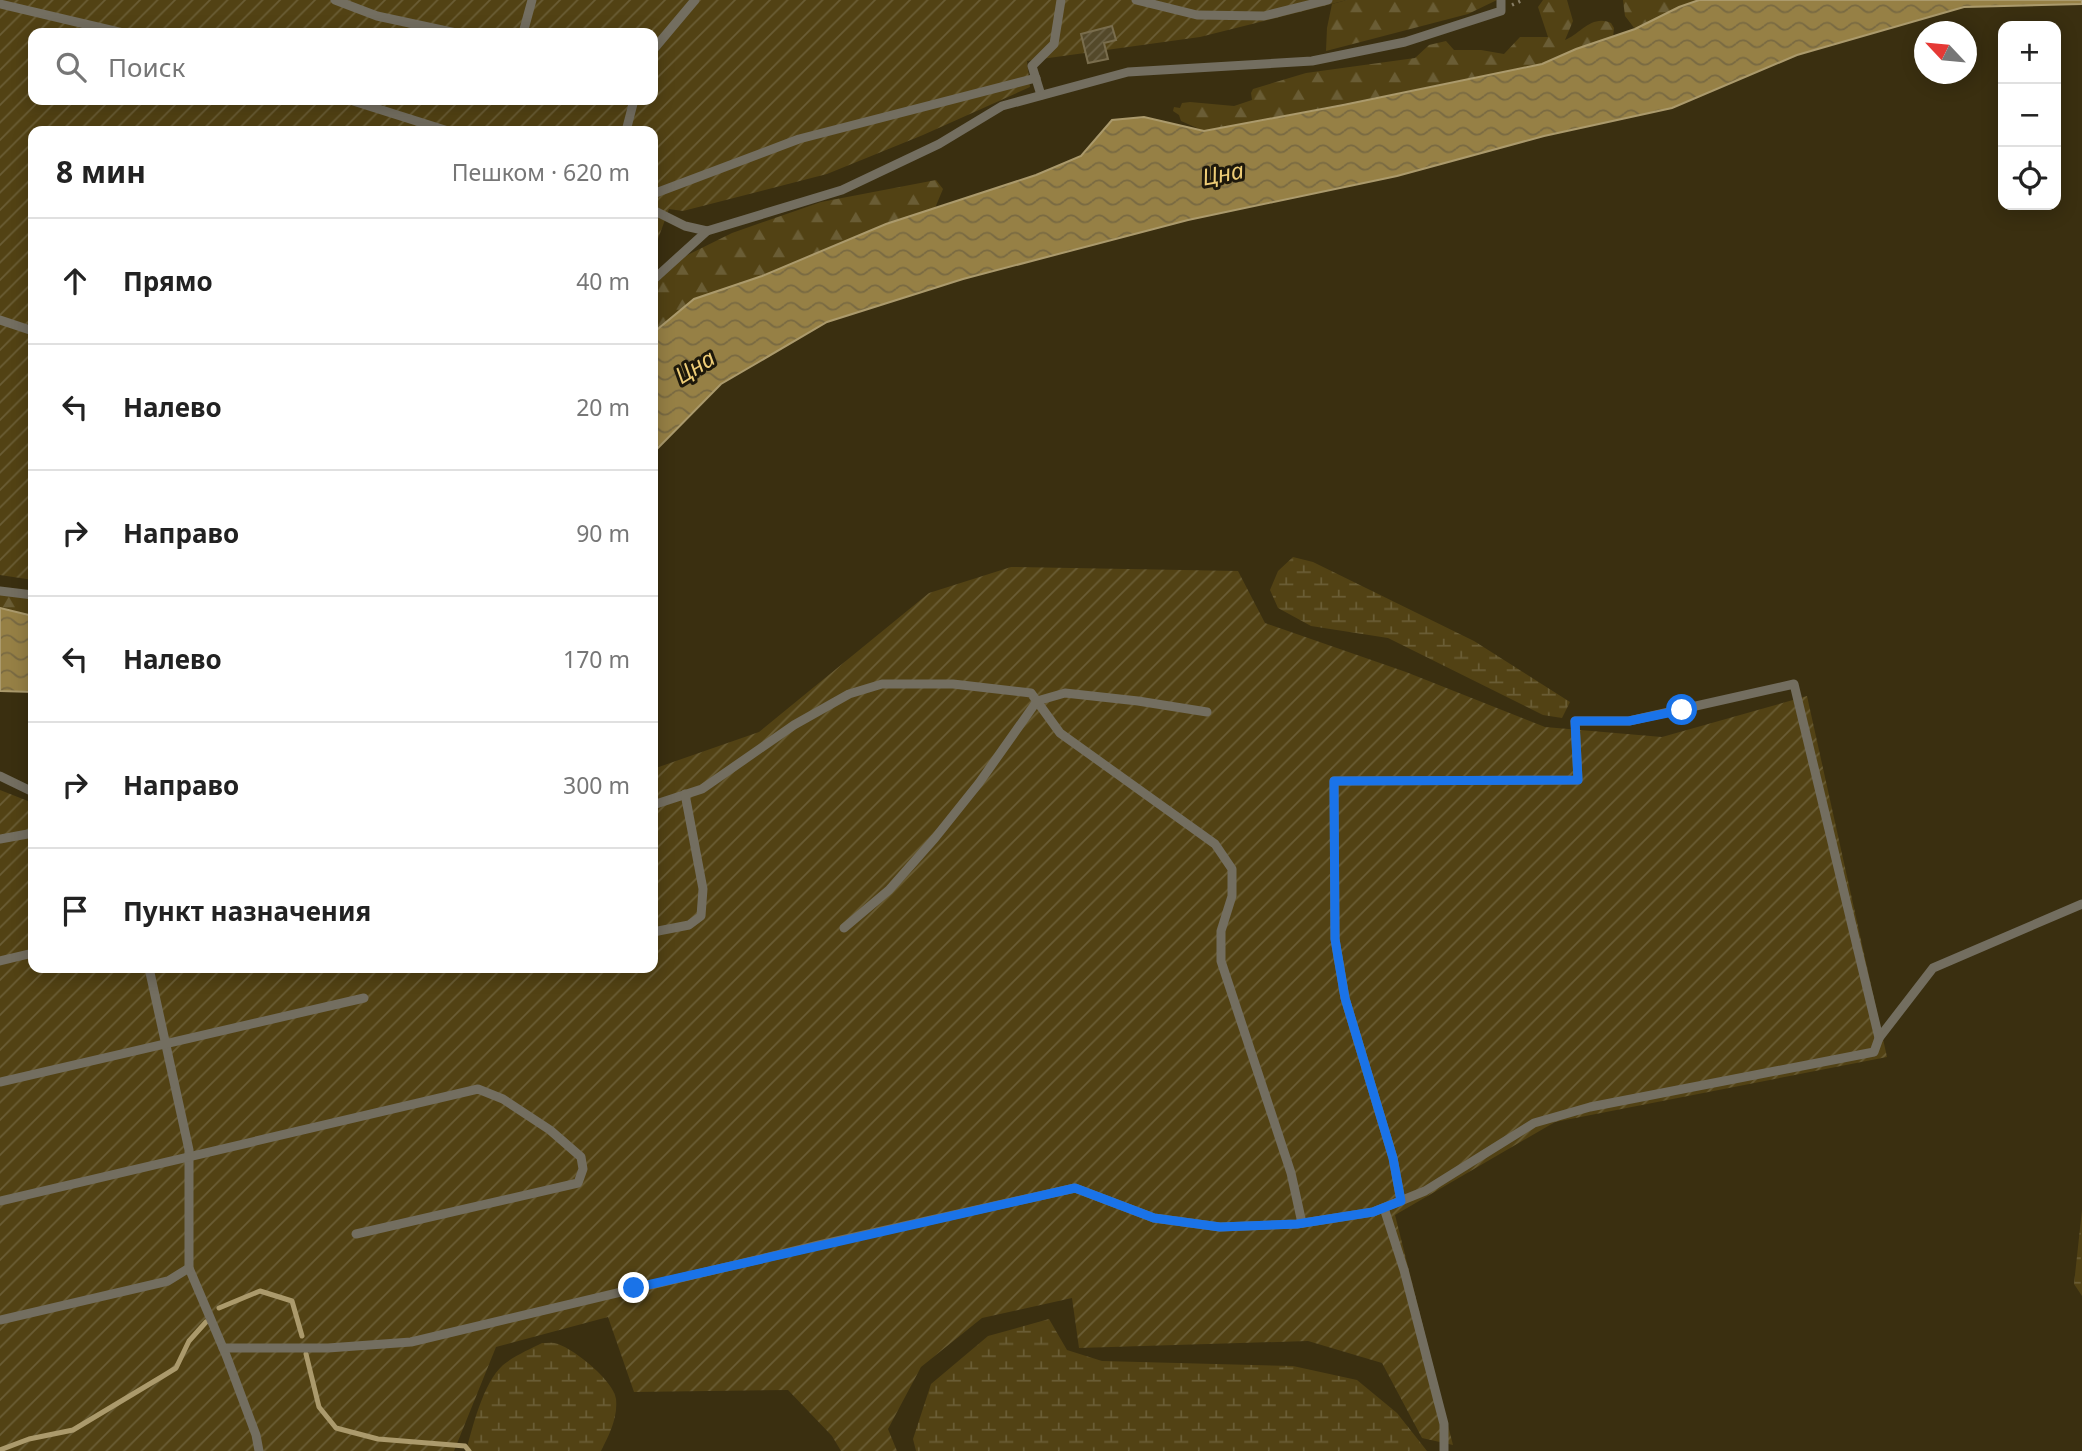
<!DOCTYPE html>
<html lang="ru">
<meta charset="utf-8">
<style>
:root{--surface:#fff;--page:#f6f6f6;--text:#222;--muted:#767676;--line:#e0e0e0}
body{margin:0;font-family:"Noto Sans",sans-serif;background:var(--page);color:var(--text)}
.controls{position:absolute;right:21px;top:21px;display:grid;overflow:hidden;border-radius:14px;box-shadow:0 4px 18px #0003}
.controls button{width:63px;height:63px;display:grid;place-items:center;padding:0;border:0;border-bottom:2px solid var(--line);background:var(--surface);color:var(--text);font:35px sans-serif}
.compass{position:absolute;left:1914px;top:21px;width:63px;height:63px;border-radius:50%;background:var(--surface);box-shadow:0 4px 18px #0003;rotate:296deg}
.stop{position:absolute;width:21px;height:21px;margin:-16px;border:5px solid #1a73e8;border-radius:50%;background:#fff}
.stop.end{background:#1a73e8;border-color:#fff;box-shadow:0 2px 7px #0008}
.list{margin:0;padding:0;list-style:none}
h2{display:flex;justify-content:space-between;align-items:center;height:91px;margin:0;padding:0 28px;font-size:30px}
h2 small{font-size:23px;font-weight:400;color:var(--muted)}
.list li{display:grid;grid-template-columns:46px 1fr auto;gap:21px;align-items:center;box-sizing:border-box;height:126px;padding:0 28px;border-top:2px solid var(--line)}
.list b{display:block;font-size:26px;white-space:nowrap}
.list em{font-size:23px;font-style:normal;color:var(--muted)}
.icon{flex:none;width:38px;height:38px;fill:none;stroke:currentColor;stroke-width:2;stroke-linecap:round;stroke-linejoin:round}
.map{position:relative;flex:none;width:2082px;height:1451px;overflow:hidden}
.search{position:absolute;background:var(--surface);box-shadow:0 4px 18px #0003;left:28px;top:28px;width:630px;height:77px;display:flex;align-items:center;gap:18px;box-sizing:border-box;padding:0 24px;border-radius:14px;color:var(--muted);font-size:26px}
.panel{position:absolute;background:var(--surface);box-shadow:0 4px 18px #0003;left:28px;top:126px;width:630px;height:847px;border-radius:14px}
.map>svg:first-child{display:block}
.forest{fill:url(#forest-firs)}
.wetland{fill:url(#wetland-marsh)}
.garden{fill:url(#garden-furrows);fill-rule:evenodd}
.water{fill:url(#water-waves);stroke:#ab9a6c;stroke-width:2}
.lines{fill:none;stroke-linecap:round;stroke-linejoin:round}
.stream{stroke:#ab9a6c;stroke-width:5}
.building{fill:url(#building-hatch);stroke:#796d4d;stroke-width:2}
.path{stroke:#877e66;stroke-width:3.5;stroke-dasharray:2 5;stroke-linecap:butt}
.service{stroke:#736e60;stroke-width:9}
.route{stroke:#1a73e8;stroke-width:9}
.labels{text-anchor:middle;stroke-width:6;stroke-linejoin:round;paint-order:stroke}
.water-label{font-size:23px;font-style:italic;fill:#edcc76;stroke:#1d180b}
</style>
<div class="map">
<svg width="2082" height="1451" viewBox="0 0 2082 1451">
<defs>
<pattern id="forest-firs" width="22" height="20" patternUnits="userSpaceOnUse" patternTransform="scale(1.75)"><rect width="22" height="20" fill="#524214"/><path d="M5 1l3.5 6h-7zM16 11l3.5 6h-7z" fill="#6a5d35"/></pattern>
<pattern id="wetland-marsh" width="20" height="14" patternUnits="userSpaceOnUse" patternTransform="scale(1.75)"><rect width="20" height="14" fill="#524214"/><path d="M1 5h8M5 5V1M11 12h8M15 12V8" fill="none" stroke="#6a5d35"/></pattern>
<pattern id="garden-furrows" width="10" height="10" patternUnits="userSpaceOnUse" patternTransform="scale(1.75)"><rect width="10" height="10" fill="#524214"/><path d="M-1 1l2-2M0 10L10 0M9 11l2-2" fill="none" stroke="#6a5d35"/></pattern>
<pattern id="water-waves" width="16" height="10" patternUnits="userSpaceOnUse" patternTransform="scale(1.75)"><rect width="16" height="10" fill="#968045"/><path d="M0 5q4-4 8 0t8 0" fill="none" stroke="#796a42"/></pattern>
<pattern id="building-hatch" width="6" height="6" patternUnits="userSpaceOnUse" patternTransform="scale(1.75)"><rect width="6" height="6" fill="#54492a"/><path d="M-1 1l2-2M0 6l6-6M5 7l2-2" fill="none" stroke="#6c6247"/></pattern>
</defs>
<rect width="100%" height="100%" fill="#3a2f10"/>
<g class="forest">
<path d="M 1347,0 L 1497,0 L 1468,14 L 1326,51 L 1327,28 L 1332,4 Z"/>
<path d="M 1543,0 L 1567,0 L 1573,21 L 1565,40 C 1580,34 1592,14 1611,23 L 1614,28 L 1613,38 L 1576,49 L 1542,64 L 1227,127 L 1204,131 L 1181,121 L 1179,115 L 1173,111 L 1174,107 L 1180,108 L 1182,103 L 1190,102 L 1234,106 L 1252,100 L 1251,93 L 1253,89 L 1306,73 L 1415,58 L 1429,45 L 1446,41 L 1454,50 L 1481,50 L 1504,54 L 1520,37 L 1548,37 L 1538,7 Z"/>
<path d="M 1623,0 L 1699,0 L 1679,7 L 1635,29 L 1625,16 Z"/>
<path d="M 936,180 L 943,189 L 935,208 L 886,224 L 762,276 L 694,299 L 653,333 L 653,272 L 732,233 L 821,202 Z"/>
<path d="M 0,592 L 33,594 L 33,616 L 0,608 Z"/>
</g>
<g class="wetland">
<path d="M 1293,557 L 1313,562 L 1474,641 L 1570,702 L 1562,718 L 1543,715 L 1388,638 L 1311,626 L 1278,608 L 1270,590 L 1278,571 Z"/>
<path d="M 2082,1210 L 2082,1296 L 2074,1284 Z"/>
<path d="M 1049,1319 L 1067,1350 L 1102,1361 L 1293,1366 L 1357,1380 L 1397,1413 L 1427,1451 L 916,1451 L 913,1439 L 931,1384 L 988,1336 Z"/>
<path d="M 542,1343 C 547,1343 553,1342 558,1344 C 575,1350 614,1381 616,1399 C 618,1418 609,1435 601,1451 L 466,1451 C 473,1426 483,1383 503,1365 C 514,1356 530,1349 542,1343 Z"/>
</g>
<g class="garden">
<path d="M 0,0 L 1347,0 L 1200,37 L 1027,61 L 1030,87 L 923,135 L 827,174 L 683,211 L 669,209 L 658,239 L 653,243 L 653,131 L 33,131 L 33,580 L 0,575 ZM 33,33 L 653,33 L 653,100 L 33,100 Z"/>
<path d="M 1011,567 L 1238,571 L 1265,623 L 1406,672 L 1545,727 L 1662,737 L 1807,696 L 1887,1057 L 1555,1122 L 1395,1215 L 1453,1445 L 1422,1438 L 1382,1363 L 1308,1341 L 1079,1348 L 1072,1298 L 982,1318 L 921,1367 L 888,1429 L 897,1451 L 841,1451 L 832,1436 L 788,1390 L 634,1392 L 608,1317 L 496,1347 L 454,1451 L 0,1451 L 0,790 L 33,803 L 33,968 L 653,968 L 653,769 L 759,732 L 929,593 Z"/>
</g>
<g class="water">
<path d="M 1699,0 L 2082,0 L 2082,4 L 1964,7 L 1797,55 L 1672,108 L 1544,136 L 1397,176 L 1188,220 L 963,279 L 827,322 L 721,384 L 653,453 L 653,333 L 694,299 L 762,276 L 886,224 L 1036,175 L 1081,156 L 1112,120 L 1144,117 L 1204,131 L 1343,105 L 1542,64 L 1576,49 L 1635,29 L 1679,7 Z"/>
<path d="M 0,608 L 33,616 L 33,692 L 0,691 Z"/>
</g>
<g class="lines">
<g class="stream">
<path d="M 219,1308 L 260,1291 L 292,1301 L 302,1336"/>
<path d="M 306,1354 L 319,1407 L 336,1428 L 378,1439 L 465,1446 L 469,1451"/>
<path d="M 0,1450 L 29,1439 L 73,1430 L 163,1376 L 176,1368 L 189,1341 L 206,1322"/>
</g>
</g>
<path class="building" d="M 1112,26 L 1116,40 L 1104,43 L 1108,59 L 1088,63 L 1081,34 Z"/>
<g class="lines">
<path class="path" d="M 1512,5 L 1523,0"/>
<g class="service">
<path d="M 335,0 L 377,16 L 456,33"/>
<path d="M 1136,0 L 1197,15 L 1264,16 L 1328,0"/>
<path d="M 0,4 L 123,33"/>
<path d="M 523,33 L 532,0"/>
<path d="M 653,50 L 695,0"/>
<path d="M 1041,95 L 1032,66 L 1054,44 L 1061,0"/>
<path d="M 350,100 L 448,131"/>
<path d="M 626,131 L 634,100"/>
<path d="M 653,194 L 799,139 L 1036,78"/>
<path d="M 653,210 L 685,226 L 707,231"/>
<path d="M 653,280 L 707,231 L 842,190 L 939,144 L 1002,106 L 1128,72 L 1312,61 L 1405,42 L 1501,11 L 1501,0"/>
<path d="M 0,320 L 33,331"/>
<path d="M 0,591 L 33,595"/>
<path d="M 0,776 L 33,792"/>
<path d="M 653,805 L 702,789 L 794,725 L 849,694 L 882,684 L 953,684 L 1031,693 L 1060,733 L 1215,844 L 1232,869 L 1232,896 L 1221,931 L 1221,961 L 1291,1173 L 1302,1223"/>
<path d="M 0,839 L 33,833"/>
<path d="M 844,928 L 889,890 L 935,838 L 979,783 L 1037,701 L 1065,693 L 1138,701 L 1207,712"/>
<path d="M 653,932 L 689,925 L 701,916 L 703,889 L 685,794"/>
<path d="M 0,961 L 33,953"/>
<path d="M 149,968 L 189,1150 L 189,1268 L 226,1355 L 256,1435 L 259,1451"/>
<path d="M 1879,1038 L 1933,968 L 2082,904"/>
<path d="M 0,1082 L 364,998"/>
<path d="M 0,1201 L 478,1089 L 503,1099 L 550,1130 L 581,1157 L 583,1169 L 578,1183 L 356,1234"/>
<path d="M 1384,1208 L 1404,1270 L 1444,1424 L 1444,1451"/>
<path d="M 0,1320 L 168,1281 L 189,1268"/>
<path d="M 223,1348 L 328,1348 L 411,1342 L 819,1245 L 1075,1188 L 1154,1218 L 1220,1227 L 1297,1224 L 1373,1212 L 1425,1191 L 1534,1123 L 1590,1107 L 1874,1052 L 1879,1038 L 1794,684 L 1629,721 L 1575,721 L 1578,780 L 1334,781 L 1335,939 L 1345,998 L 1393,1158 L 1401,1201"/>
</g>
</g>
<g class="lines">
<path class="route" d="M 634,1288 L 1075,1188 L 1154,1218 L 1220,1227 L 1297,1224 L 1373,1212 L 1401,1201 L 1393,1158 L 1345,998 L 1335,939 L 1334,781 L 1578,780 L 1575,721 L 1629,721 L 1682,710"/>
</g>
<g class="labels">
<g class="water-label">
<text transform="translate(1223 174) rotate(-11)" y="8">Цна</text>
<text transform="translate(695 367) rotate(-32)" y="8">Цна</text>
</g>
</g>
</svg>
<div class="controls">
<button>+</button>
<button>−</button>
<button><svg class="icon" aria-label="locate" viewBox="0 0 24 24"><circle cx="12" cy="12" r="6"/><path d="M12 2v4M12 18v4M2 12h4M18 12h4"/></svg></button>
</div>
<svg class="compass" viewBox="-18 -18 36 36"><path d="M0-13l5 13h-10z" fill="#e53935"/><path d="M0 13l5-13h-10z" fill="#767676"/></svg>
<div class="stop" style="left:1682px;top:710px"></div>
<div class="stop end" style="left:634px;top:1288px"></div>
<div class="search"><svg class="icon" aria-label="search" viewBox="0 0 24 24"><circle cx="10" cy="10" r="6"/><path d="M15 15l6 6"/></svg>Поиск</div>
<section class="panel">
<h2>8 мин<small>Пешком · 620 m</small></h2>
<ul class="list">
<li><svg class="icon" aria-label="ahead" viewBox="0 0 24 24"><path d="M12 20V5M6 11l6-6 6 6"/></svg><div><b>Прямо</b></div><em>40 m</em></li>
<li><svg class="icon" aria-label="left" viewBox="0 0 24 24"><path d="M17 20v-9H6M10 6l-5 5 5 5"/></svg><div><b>Налево</b></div><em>20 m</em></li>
<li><svg class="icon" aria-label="right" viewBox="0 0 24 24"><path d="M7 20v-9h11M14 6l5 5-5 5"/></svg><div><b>Направо</b></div><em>90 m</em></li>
<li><svg class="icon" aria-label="left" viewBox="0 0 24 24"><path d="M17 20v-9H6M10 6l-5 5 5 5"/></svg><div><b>Налево</b></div><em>170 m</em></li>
<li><svg class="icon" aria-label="right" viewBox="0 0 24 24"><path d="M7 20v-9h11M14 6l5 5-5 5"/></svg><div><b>Направо</b></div><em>300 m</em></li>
<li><svg class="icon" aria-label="arrive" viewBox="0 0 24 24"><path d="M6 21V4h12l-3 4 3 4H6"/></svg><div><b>Пункт назначения</b></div></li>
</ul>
</section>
</div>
